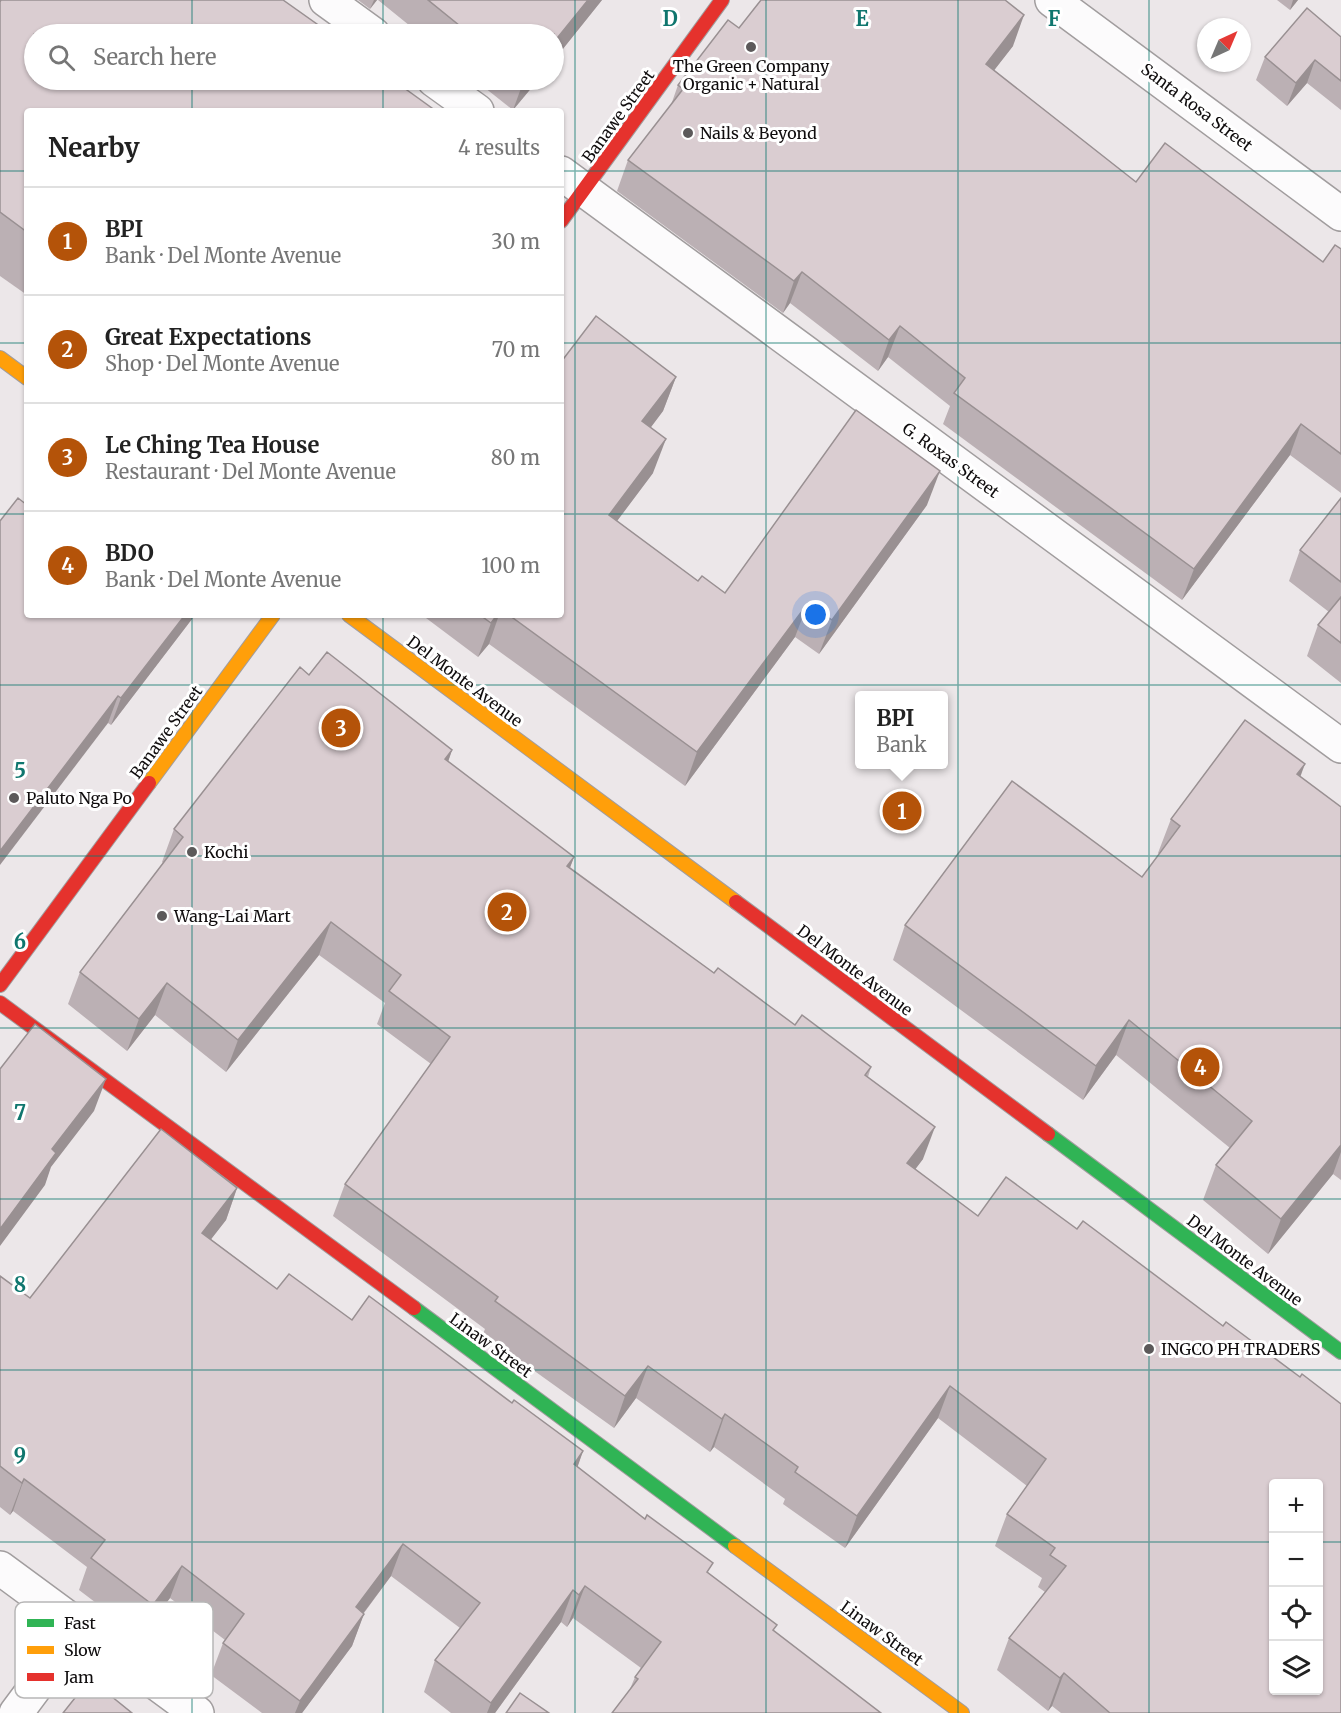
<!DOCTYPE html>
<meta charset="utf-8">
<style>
:root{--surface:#fff;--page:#f2f2f2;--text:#222;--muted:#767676;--line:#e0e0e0;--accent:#b45309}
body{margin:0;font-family:Merriweather,serif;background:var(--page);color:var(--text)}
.controls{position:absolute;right:18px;bottom:18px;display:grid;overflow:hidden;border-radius:6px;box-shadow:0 2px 4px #0004}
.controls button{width:54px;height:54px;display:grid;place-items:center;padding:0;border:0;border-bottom:2px solid var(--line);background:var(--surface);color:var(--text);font:30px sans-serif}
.compass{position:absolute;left:1197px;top:18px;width:54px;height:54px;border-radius:50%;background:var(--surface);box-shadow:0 2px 4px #0004;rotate:44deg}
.you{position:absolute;left:816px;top:615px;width:21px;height:21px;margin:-15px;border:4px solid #fff;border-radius:50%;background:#1a73e8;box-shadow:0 0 0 9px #1a73e833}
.badge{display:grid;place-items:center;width:39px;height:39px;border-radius:50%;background:var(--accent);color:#fff;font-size:20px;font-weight:700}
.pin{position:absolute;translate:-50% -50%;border:3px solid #fff;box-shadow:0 2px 6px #0006}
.popup{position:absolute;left:855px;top:691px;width:93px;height:78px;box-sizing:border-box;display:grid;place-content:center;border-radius:6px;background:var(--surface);filter:drop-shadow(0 2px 4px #0005);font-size:20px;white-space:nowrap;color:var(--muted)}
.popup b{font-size:22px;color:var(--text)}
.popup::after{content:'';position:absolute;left:50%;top:100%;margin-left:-12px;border:12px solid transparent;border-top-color:var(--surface)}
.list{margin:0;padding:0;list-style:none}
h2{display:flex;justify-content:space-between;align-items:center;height:78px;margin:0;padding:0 24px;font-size:26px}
h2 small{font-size:20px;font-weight:400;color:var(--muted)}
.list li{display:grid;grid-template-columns:39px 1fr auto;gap:18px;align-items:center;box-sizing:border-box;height:108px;padding:0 24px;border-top:2px solid var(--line)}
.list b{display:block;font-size:22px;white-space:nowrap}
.list p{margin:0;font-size:20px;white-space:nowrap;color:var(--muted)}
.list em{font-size:20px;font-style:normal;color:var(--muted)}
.icon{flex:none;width:33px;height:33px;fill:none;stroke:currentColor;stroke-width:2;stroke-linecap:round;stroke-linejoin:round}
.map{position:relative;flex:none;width:1341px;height:1713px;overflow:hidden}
.search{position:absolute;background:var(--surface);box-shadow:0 2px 4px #0004;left:24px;top:24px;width:540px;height:66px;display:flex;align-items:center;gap:15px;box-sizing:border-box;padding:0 21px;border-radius:33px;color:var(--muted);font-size:22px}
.panel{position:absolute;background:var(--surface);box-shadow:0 2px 4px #0004;left:24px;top:108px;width:540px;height:510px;border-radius:6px}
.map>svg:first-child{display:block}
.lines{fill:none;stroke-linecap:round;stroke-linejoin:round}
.street-casing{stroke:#a19d9e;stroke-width:36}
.fast-casing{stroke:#a19d9e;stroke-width:16}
.slow-casing{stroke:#a19d9e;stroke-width:16}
.jam-casing{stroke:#a19d9e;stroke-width:16}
.street{stroke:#fcfbfc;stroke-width:33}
.fast{stroke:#30b455;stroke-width:14}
.slow{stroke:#ff9f0a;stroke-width:14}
.jam{stroke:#e5322d;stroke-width:14}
.wall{fill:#bbb0b4}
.shaded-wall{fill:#999092}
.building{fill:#dacdd1;stroke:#999092;stroke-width:1.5;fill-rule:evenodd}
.grid{fill:none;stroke:#0f766e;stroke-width:1.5;stroke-opacity:0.55}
.poi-dot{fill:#5c595a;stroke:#fff;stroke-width:2}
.labels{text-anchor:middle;stroke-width:6;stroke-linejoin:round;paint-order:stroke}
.poi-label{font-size:16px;fill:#0f0c0d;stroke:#fff;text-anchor:start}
.street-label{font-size:16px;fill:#0f0c0d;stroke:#fff}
.key{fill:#fff;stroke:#b7b6b6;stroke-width:1.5}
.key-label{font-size:16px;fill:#0f0c0d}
.grid-label{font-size:20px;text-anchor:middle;font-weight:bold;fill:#0f766e;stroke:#fff;stroke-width:6;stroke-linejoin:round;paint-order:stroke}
</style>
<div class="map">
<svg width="1341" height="1713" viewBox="0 0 1341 1713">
<rect width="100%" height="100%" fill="#ece7e9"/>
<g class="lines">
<defs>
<g id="street">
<path d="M 326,0 L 373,34"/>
<path d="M 1052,0 L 1341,214"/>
<path d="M 434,80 L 477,111"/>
<path d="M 561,173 L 1341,746"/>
<path d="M 0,1568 L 197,1713"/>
<path d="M 16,1713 L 80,1627"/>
</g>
<g id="fast">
<path d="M 1048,1134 L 1341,1352"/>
<path d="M 414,1308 L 735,1546"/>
</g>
<g id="slow">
<path d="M 0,358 L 27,378"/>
<path d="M 349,615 L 736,902"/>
<path d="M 149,783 L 273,615"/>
<path d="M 735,1546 L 962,1713"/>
</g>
<g id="jam">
<path d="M 561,221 L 722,0"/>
<path d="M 736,902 L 1048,1134"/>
<path d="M 0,985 L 149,783"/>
<path d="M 0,1003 L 414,1308"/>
</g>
</defs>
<use href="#street" class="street-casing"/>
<use href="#fast" class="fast-casing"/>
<use href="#slow" class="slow-casing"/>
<use href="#jam" class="jam-casing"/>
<use href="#street" class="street"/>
<use href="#fast" class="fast"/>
<use href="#slow" class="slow"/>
<use href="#jam" class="jam"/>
</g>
<g class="wall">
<path d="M 358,0 L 377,0 L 370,9 Z"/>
<path d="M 378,0 L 602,0 L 554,60 L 554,34 L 420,34 Z"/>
<path d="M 1277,0 L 1298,0 L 1290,10 Z"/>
<path d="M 0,2 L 27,111 L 27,295 L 0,276 Z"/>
<path d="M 739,28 L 1013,46 L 994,70 L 1136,182 L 1323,262 L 1341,249 L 1341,493 L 1290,455 L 1182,600 L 943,424 L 950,406 L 888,357 L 878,371 L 790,303 L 783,313 L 617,191 L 628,160 L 671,105 L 678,85 Z"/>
<path d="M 1341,37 L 1341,110 L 1307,83 L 1287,106 L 1256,80 L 1265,57 Z"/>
<path d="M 475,80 L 538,80 L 513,110 Z"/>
<path d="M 561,362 L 676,377 L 663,411 L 651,427 L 653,473 L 617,521 L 698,581 L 725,593 L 927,505 L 819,654 L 795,637 L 685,786 L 489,644 L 478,657 L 422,615 L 561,615 Z"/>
<path d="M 1341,498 L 1341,683 L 1307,656 L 1318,625 L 1329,612 L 1289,581 L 1300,550 Z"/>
<path d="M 27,615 L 195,615 L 111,725 L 108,723 Z"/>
<path d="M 309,675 L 452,750 L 448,762 L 574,857 L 570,867 L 714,973 L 795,1025 L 871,1067 L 868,1077 L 923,1159 L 915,1169 L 1341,1713 L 1061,1713 L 1052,1706 L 1048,1711 L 997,1670 L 1009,1638 L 1045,1592 L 1038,1587 L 1042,1578 L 995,1546 L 1007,1514 L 1027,1486 L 938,1418 L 845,1548 L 783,1504 L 785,1499 L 714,1447 L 710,1452 L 636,1398 L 614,1428 L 483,1334 L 485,1329 L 333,1216 L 345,1184 L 431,1064 L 377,1024 L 385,1003 L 319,955 L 226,1072 L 155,1015 L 127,1051 L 68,1004 L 80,972 L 163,863 L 162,862 L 174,829 Z"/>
<path d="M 1300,777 L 1341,807 L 1341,1180 L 1333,1174 L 1268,1254 L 1203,1200 L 1216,1165 L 1230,1148 L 1116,1055 L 1083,1100 L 893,960 L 905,925 L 1142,877 L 1159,854 L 1158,853 L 1171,819 Z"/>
<path d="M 237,1188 L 226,1220 L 211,1239 L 277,1289 L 352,1320 L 512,1403 L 583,1451 L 577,1467 L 710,1574 L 777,1625 L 630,1689 L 635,1677 L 641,1668 L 573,1618 L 567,1627 L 561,1622 L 495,1713 L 451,1713 L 424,1692 L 435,1660 L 460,1628 L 391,1576 L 364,1613 L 352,1646 L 302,1713 L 262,1713 L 211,1675 L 223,1643 L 225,1640 L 170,1598 L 141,1637 L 79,1590 L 87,1567 L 13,1511 L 10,1515 L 0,1507 L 0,1276 L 30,1298 Z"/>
</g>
<g class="shaded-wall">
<path d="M 374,0 L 377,0 L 370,9 Z"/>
<path d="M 588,0 L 602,0 L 554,60 L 554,42 Z"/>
<path d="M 1293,0 L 1298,0 L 1290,10 Z"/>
<path d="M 1024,15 L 1013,46 L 975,95 L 986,64 Z"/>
<path d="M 1315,60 L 1307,83 L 1287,106 L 1296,83 Z"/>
<path d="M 524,80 L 538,80 L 513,110 Z"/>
<path d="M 802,272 L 790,303 L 783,313 L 794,281 Z"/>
<path d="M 900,326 L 888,357 L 878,371 L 889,340 Z"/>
<path d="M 676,377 L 663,411 L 630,455 L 642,421 Z"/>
<path d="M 1301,424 L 1290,455 L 1182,600 L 1194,569 Z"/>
<path d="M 666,439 L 653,473 L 596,549 L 609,515 Z"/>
<path d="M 940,471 L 927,505 L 819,654 L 832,620 Z"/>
<path d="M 808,603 L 795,637 L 685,786 L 697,752 Z"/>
<path d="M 185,615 L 195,615 L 111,725 L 121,698 Z"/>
<path d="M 497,615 L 499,615 L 489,644 L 478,657 L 491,623 Z"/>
<path d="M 118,696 L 108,723 L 0,865 L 0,851 Z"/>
<path d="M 452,750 L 441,782 L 445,759 Z"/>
<path d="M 1305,764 L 1292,799 L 1297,774 Z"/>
<path d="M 574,857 L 562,889 L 567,866 Z"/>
<path d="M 331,922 L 319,955 L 226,1072 L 238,1040 Z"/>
<path d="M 167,983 L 155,1015 L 127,1051 L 139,1019 Z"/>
<path d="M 1129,1020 L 1116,1055 L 1083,1100 L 1096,1066 Z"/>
<path d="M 106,1079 L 94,1111 L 51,1167 L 45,1185 L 0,1246 L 0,1229 L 52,1149 Z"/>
<path d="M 935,1127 L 923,1159 L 896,1195 L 907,1163 Z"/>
<path d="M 1341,1145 L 1341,1152 L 1333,1174 L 1268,1254 L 1281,1219 Z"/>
<path d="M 237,1188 L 226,1220 L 191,1265 L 202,1233 Z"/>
<path d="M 648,1366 L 636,1398 L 614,1428 L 625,1396 Z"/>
<path d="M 950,1386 L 938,1418 L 845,1548 L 857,1516 Z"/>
<path d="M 725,1414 L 714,1447 L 710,1452 L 722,1419 Z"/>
<path d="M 583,1451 L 572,1483 L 574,1464 Z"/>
<path d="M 24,1479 L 13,1511 L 10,1515 L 22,1483 Z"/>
<path d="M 403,1544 L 391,1576 L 344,1639 L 356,1607 Z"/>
<path d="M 182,1566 L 170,1598 L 141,1637 L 153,1605 Z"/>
<path d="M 585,1586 L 573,1618 L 567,1627 L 579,1595 Z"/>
<path d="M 573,1590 L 561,1622 L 495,1713 L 487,1713 L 491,1703 Z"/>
<path d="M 364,1614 L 352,1646 L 302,1713 L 295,1713 L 300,1701 Z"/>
<path d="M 1064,1673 L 1052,1706 L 1048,1711 L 1060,1678 Z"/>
</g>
<g class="building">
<path d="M 1,0 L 283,0 L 331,34 L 34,34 L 34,80 L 393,80 L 436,111 L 27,111 L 27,232 L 0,212 L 0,2 Z"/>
<path d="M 428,0 L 588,0 L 554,42 L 554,34 L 470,34 Z"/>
<path d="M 761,0 L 1005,0 L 1024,15 L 986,64 L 1136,182 L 1165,143 L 1323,262 L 1335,245 L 1341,249 L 1341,454 L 1301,424 L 1194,569 L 954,393 L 965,378 L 900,326 L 889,340 L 802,272 L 794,281 L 628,160 L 683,89 L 678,85 L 728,20 L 739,28 Z"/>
<path d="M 1307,8 L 1341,37 L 1341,81 L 1315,60 L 1296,83 L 1265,57 Z"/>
<path d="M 596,316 L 676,377 L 642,421 L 666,439 L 609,515 L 698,581 L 702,576 L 725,593 L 856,410 L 940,471 L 832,620 L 808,603 L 697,752 L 509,615 L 561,615 L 561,362 Z"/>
<path d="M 18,498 L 27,505 L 27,615 L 185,615 L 121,698 L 118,696 L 0,851 L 0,521 Z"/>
<path d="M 1341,498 L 1341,582 L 1300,550 Z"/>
<path d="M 1341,597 L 1341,643 L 1318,625 Z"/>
<path d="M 480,615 L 497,615 L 491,623 Z"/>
<path d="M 327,652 L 452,750 L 445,759 L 574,857 L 567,866 L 714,973 L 718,968 L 795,1025 L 802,1015 L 871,1067 L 865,1075 L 935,1127 L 907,1163 L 978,1216 L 1006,1177 L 1077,1229 L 1083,1221 L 1223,1326 L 1226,1322 L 1300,1377 L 1302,1374 L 1341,1404 L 1341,1713 L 1110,1713 L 1064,1673 L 1060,1678 L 1009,1638 L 1066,1566 L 1050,1555 L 1055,1548 L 1007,1514 L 1046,1459 L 950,1386 L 857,1516 L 795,1472 L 798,1467 L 725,1414 L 722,1419 L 648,1366 L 625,1396 L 495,1301 L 498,1297 L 345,1184 L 450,1037 L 389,991 L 401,975 L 331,922 L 238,1040 L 167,983 L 139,1019 L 80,972 L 183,837 L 174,829 L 300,667 L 309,675 ZM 1274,1484 L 1318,1484 L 1318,1690 L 1274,1690 Z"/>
<path d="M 1245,720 L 1305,764 L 1297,774 L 1341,807 L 1341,1145 L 1281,1219 L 1216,1165 L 1252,1121 L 1129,1020 L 1096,1066 L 905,925 L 1012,781 L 1142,877 L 1180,826 L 1171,819 Z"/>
<path d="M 35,1024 L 106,1079 L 52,1149 L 56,1153 L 0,1229 L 0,1069 Z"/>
<path d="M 161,1129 L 237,1188 L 202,1233 L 277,1289 L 289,1274 L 352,1320 L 369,1296 L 512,1403 L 514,1400 L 583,1451 L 574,1464 L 645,1519 L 647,1515 L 713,1563 L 707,1572 L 777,1625 L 773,1630 L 881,1713 L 612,1713 L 638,1679 L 635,1677 L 661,1642 L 585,1586 L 579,1595 L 573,1590 L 491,1703 L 435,1660 L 480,1603 L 403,1544 L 356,1607 L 364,1614 L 300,1701 L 223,1643 L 244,1614 L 182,1566 L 153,1605 L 91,1558 L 105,1540 L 24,1479 L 22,1483 L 0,1466 L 0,1276 L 30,1298 Z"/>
<path d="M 90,1679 L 132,1713 L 63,1713 Z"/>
<path d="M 520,1693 L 549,1713 L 506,1713 Z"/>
</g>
<path class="grid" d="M 192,0 L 192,34M 383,0 L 383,34M 575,0 L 575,1713M 766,0 L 766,1713M 958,0 L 958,1713M 1149,0 L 1149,1713M 192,80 L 192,111M 383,80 L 383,111M 0,171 L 27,171M 561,171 L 1341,171M 0,343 L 27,343M 561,343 L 1341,343M 0,514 L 27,514M 561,514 L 1341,514M 192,615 L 192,1713M 383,615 L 383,1713M 0,685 L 1341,685M 0,856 L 1341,856M 0,1028 L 1341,1028M 0,1199 L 1341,1199M 0,1370 L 1341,1370M 0,1542 L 1274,1542M 1318,1542 L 1341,1542"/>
<g class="poi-dot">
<circle cx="751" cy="47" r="6"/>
<circle cx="688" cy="133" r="6"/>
<circle cx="14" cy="798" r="6"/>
<circle cx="192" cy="852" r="6"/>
<circle cx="162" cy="916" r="6"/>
<circle cx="1149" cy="1349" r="6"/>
</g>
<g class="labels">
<g class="poi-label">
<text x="751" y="72" text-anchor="middle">The Green Company<tspan x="751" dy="18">Organic + Natural</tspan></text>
<text x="700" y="139">Nails &amp; Beyond</text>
<text x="26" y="804">Paluto Nga Po</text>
<text x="204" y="858">Kochi</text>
<text x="174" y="922">Wang-Lai Mart</text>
<text x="1161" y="1355">INGCO PH TRADERS</text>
</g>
<g class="street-label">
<text transform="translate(1197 107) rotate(37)" y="6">Santa Rosa Street</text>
<text transform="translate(618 116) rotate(-54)" y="6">Banawe Street</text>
<text transform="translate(951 460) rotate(36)" y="6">G. Roxas Street</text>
<text transform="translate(465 681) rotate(37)" y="6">Del Monte Avenue</text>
<text transform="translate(166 732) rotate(-54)" y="6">Banawe Street</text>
<text transform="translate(855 970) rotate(37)" y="6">Del Monte Avenue</text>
<text transform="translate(1245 1260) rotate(37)" y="6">Del Monte Avenue</text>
<text transform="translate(491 1345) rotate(36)" y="6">Linaw Street</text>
<text transform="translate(882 1633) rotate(36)" y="6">Linaw Street</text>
</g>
</g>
<rect x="15" y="1602" width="198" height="96" rx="9" class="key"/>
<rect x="27" y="1619" width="27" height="8" fill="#30b455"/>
<rect x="27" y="1646" width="27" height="8" fill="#ff9f0a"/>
<rect x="27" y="1673" width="27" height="8" fill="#e5322d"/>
<g class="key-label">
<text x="64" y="1629">Fast</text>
<text x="64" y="1656">Slow</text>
<text x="64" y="1683">Jam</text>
</g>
<g class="grid-label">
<text x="670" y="26">D</text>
<text x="862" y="26">E</text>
<text x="1054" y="26">F</text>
<text x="20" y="778">5</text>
<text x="20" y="949">6</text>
<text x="20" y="1120">7</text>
<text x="20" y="1292">8</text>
<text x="20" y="1463">9</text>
</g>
</svg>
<div class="controls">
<button>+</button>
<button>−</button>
<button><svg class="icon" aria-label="locate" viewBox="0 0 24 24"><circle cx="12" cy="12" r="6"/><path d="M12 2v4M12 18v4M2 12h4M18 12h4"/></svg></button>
<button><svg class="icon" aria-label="layers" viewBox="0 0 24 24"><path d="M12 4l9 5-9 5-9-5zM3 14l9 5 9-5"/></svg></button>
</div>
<svg class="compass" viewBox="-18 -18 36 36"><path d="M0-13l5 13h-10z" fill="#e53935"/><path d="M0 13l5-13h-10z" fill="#767676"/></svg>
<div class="you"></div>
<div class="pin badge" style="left:902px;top:811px">1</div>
<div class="popup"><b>BPI</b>Bank</div>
<div class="pin badge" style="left:507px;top:912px">2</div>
<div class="pin badge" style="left:341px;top:728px">3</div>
<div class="pin badge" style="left:1200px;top:1067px">4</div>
<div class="search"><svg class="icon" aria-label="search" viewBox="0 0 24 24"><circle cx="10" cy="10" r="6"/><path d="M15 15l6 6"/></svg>Search here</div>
<section class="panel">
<h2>Nearby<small>4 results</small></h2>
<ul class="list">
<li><span class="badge">1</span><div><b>BPI</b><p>Bank · Del Monte Avenue</p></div><em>30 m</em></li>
<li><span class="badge">2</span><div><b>Great Expectations</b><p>Shop · Del Monte Avenue</p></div><em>70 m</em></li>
<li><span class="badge">3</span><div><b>Le Ching Tea House</b><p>Restaurant · Del Monte Avenue</p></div><em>80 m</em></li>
<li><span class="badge">4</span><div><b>BDO</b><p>Bank · Del Monte Avenue</p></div><em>100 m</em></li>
</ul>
</section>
</div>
